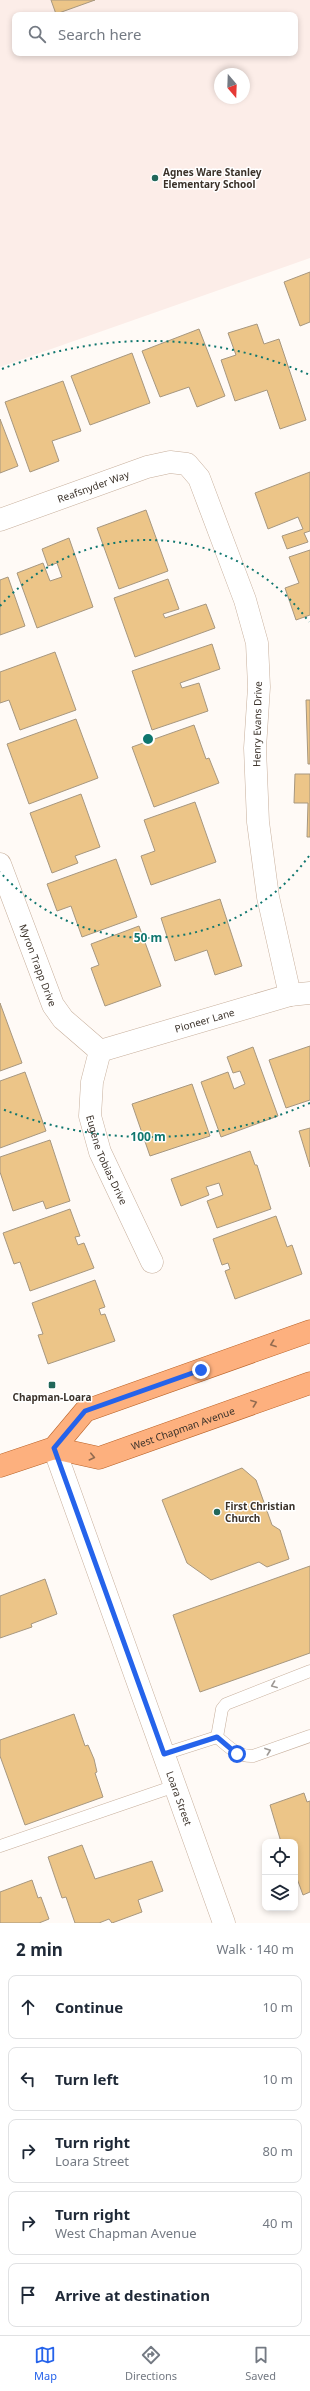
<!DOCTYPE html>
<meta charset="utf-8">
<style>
:root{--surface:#fff;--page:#f6f6f7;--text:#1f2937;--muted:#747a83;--line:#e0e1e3;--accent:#2563eb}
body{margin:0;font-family:"Noto Sans",sans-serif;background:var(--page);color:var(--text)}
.controls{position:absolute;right:12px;bottom:12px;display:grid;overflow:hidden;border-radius:8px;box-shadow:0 2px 6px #0003}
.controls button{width:36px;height:36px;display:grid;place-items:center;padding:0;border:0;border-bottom:1px solid var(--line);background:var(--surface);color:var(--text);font:20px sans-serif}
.compass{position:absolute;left:214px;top:68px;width:36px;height:36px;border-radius:50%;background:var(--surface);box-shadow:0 2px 6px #0003;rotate:161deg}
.stop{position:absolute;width:12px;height:12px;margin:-9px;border:3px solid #2563eb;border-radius:50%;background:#fff}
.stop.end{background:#2563eb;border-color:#fff;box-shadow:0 1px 4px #0008}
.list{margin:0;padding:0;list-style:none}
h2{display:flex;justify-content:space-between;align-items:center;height:52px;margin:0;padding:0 16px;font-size:17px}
h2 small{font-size:13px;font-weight:400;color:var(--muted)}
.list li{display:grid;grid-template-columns:26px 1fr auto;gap:12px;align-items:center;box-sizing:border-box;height:64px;margin:0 8px 8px;padding:0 8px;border:1px solid var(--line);border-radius:8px}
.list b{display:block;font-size:15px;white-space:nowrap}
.list p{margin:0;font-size:13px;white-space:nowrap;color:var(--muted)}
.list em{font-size:13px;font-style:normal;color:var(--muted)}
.icon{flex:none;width:22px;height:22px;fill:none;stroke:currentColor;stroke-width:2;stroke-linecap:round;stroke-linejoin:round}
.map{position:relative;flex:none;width:310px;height:1923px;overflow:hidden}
.search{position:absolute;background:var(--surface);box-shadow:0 2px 6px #0003;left:12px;right:12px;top:12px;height:44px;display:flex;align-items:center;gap:10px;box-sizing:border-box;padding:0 14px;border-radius:8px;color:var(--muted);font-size:15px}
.sheet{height:412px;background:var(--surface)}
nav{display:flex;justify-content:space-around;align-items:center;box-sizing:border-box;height:56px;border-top:1px solid var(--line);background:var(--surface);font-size:11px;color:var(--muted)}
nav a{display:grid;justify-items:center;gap:2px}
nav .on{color:var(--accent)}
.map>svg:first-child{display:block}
.education{fill:#fcede8;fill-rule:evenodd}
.building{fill:#ecc588;stroke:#a7977f}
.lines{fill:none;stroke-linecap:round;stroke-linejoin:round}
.lane-casing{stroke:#c7af9c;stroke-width:13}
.street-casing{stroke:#c7af9c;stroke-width:23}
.secondary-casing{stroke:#c7af9c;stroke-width:23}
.primary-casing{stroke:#b86229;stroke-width:23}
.lane{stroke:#fff;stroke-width:12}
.street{stroke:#fff;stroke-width:22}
.secondary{stroke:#fff;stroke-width:22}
.primary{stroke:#fdb07e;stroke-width:22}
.oneway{stroke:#926b50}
.oneway2{stroke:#9d9894}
.route{stroke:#2563eb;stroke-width:5}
.ring{fill:none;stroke:#0f766e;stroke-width:2;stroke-dasharray:2 4}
.poi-dot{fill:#21675a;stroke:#fff;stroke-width:1.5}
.labels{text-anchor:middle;stroke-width:3;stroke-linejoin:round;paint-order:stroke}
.poi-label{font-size:10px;font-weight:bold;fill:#3b322a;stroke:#fff;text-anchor:start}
.street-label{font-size:10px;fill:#3b322a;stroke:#fff}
.centre{fill:#0f766e;stroke:#fff;stroke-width:2}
.ring-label{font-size:12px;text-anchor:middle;font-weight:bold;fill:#0f766e;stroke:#fff;stroke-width:3;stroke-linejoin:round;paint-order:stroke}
</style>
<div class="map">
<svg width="310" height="1923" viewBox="0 0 310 1923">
<rect width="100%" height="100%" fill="#fffaf6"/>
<path class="education" d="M 0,0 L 310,0 L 310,258 L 0,367 ZM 15,15 L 295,15 L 295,53 L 15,53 ZM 220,74 L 244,74 L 244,98 L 220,98 Z"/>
<g class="building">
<path d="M 51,0 L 95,0 L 56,14 Z"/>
<path d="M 310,272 L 310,322 L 300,326 L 284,282 Z"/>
<path d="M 257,324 L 264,344 L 279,339 L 306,420 L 280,429 L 267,390 L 235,401 L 221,360 L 236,355 L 228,333 Z"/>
<path d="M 199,329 L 225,396 L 197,407 L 189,387 L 160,397 L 142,351 Z"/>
<path d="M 132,353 L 150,403 L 90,425 L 71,376 Z"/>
<path d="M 63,381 L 81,431 L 52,441 L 59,461 L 30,472 L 5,402 Z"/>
<path d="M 0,419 L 18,466 L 0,473 Z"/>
<path d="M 310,472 L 310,531 L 304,533 L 308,542 L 287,549 L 282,536 L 303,529 L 298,517 L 268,529 L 255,493 Z"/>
<path d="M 146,510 L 168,571 L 119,589 L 97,528 Z"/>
<path d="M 69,538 L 93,607 L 37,628 L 17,573 L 43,563 L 50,581 L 62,577 L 57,563 L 48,566 L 42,549 Z"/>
<path d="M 310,550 L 310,615 L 296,620 L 285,588 L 299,583 L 289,557 Z"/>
<path d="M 8,577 L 25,626 L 0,635 L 0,580 Z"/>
<path d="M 168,579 L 179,609 L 163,614 L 165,618 L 206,604 L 215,628 L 135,657 L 114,598 Z"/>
<path d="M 212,644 L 220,669 L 180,683 L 182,688 L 199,683 L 208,711 L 152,730 L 132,671 Z"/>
<path d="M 55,652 L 76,710 L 20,730 L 9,700 L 0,703 L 0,672 Z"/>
<path d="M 306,700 L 310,700 L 310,764 L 308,764 Z"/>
<path d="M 76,719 L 98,778 L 29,804 L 7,744 Z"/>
<path d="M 194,725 L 206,759 L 209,758 L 219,783 L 154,807 L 132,747 Z"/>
<path d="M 295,774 L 310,774 L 310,837 L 307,837 L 308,803 L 294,803 Z"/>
<path d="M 81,794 L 100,847 L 75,856 L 78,863 L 52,873 L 30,813 Z"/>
<path d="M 195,802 L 216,862 L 151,885 L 141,856 L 155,851 L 144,820 Z"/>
<path d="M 116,859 L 137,917 L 82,937 L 71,906 L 57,911 L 47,884 Z"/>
<path d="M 220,899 L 242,966 L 215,975 L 207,950 L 175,961 L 161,918 Z"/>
<path d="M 139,926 L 161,986 L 105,1006 L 91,968 L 99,965 L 91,944 Z"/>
<path d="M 0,1003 L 22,1063 L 0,1071 Z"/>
<path d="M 310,1046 L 310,1100 L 286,1108 L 269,1060 Z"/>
<path d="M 253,1047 L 278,1116 L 221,1137 L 201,1082 L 228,1072 L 234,1089 L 245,1084 L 240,1071 L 233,1073 L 227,1057 Z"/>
<path d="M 25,1072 L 46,1131 L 0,1148 L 0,1081 Z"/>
<path d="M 192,1084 L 210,1136 L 150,1156 L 132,1104 Z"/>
<path d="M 310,1128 L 310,1167 L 299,1131 Z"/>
<path d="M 50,1140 L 70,1201 L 46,1209 L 43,1201 L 13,1211 L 0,1172 L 0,1157 Z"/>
<path d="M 250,1151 L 255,1165 L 257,1165 L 271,1209 L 217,1228 L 207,1201 L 223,1195 L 219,1183 L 206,1187 L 209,1195 L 181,1206 L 171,1179 Z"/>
<path d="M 70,1209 L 80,1236 L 75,1237 L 78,1245 L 84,1243 L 94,1268 L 30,1291 L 20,1262 L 14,1264 L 3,1233 Z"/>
<path d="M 276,1216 L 287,1247 L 292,1245 L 302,1274 L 235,1299 L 225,1271 L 230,1269 L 228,1263 L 222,1265 L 213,1239 Z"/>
<path d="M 95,1280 L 105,1307 L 99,1309 L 101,1315 L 105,1314 L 115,1341 L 48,1364 L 38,1335 L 43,1334 L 32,1303 Z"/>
<path d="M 242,1468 L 256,1480 L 272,1525 L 280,1530 L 289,1559 L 267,1567 L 259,1562 L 211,1580 L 187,1563 L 162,1500 Z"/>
<path d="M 310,1566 L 310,1653 L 200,1692 L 173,1615 Z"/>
<path d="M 45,1579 L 57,1614 L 31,1624 L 32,1627 L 0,1638 L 0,1596 Z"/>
<path d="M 74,1714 L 85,1746 L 88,1745 L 94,1759 L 97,1772 L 95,1773 L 103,1797 L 25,1825 L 0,1756 L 0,1740 Z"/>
<path d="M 304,1793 L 307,1802 L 310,1801 L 310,1892 L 303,1895 L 295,1873 L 295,1842 L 281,1842 L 270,1805 Z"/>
<path d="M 82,1845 L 95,1879 L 152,1861 L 163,1891 L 138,1900 L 142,1912 L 112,1923 L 109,1919 L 99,1923 L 75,1923 L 66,1897 L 62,1898 L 48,1857 Z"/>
<path d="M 32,1880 L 38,1898 L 41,1897 L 49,1919 L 39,1923 L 0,1923 L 0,1892 Z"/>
</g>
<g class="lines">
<defs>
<g id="lane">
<path d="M 310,1671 L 226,1704 L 222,1709 L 217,1737 C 229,1747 238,1757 253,1756 L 310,1736"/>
<path d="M 164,1754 L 217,1737"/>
<path d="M 0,1846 L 175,1786"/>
</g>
<g id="street">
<path id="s1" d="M 0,520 L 147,467 L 170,462 L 187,464 L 199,478 L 245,600 L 257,643 L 259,687 L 255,748 L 258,822 L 268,897 L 290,995"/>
<path id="s2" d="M 0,864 L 53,1005 L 63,1019 L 100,1051"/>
<path id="s3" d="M 100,1051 L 92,1082 L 90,1116 L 100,1152 L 152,1262"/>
<path id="s4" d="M 100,1051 L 290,995 L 310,993"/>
</g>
<g id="secondary">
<path id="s5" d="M 54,1448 L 224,1923"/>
</g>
<g id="primary">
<path id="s6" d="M 54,1448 L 99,1458 L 310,1383"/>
<path d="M 0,1466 L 54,1448 L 85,1411 L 310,1331"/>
</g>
</defs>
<use href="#lane" class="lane-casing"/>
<use href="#street" class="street-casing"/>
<use href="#secondary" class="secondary-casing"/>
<use href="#primary" class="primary-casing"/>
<use href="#lane" class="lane"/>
<use href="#street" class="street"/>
<use href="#secondary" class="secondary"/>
<use href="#primary" class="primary"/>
</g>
<defs><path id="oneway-chevron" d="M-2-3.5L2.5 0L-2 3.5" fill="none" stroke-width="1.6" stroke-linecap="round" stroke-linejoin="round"/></defs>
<g class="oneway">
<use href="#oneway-chevron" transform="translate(273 1344) rotate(160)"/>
<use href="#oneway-chevron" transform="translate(254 1403) rotate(-20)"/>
<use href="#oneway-chevron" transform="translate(92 1457) rotate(13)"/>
</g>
<g class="oneway2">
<use href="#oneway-chevron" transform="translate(274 1685) rotate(159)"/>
<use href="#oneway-chevron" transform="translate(268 1751) rotate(-20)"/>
</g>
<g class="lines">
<path class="route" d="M 201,1370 L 85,1411 L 54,1448 L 164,1754 L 217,1737 L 237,1754"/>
</g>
<g class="ring">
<path d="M309 856A199 199 0 0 1 0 872M0 606A199 199 0 0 1 309 622"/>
<path d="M310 1103A398 398 0 0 1 2 1109M2 369A398 398 0 0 1 310 375"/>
</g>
<g class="poi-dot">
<circle cx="155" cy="178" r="4"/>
<rect x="48" y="1381" width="8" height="8" rx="2"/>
<circle cx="217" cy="1512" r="4"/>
</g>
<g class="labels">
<g class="poi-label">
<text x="163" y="176">Agnes Ware Stanley<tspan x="163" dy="12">Elementary School</tspan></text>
<text x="52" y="1401" text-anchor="middle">Chapman-Loara</text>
<text x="225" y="1510">First Christian<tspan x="225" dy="12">Church</tspan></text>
</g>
<g class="street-label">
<text dy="4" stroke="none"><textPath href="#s1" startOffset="99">Reafsnyder Way</textPath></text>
<text transform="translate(257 724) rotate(-89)" y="4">Henry Evans Drive</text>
<text dy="4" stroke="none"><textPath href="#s2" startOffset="108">Myron Trapp Drive</textPath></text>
<text dy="4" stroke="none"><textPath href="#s4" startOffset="109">Pioneer Lane</textPath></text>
<text dy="4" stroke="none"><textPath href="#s3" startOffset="113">Eugene Tobias Drive</textPath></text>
<text dy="4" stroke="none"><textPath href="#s6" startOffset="135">West Chapman Avenue</textPath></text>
<text dy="4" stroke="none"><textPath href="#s5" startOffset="372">Loara Street</textPath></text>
</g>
</g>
<circle cx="148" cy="739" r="6" class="centre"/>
<g class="ring-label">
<text x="148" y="942">50 m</text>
<text x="148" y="1141">100 m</text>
</g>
</svg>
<div class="controls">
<button><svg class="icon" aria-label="locate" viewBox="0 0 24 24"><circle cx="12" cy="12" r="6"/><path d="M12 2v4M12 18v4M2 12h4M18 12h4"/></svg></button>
<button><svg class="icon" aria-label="layers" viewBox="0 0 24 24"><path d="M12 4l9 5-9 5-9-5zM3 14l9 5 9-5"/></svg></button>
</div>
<svg class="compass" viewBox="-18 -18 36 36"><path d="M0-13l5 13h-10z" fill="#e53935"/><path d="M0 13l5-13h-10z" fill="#747a83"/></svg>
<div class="stop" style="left:237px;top:1754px"></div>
<div class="stop end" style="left:201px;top:1370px"></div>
<div class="search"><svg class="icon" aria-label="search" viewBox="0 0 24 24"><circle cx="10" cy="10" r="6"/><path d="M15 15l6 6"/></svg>Search here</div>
</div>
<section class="sheet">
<h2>2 min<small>Walk · 140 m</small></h2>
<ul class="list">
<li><svg class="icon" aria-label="ahead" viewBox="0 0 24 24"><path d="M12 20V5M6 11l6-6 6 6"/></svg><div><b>Continue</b></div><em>10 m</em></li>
<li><svg class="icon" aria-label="left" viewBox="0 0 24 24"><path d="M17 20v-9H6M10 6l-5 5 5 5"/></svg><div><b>Turn left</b></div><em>10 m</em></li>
<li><svg class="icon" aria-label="right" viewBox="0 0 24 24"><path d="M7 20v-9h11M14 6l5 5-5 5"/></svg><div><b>Turn right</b><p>Loara Street</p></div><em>80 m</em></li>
<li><svg class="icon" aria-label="right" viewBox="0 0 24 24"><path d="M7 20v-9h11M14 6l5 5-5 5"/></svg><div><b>Turn right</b><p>West Chapman Avenue</p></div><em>40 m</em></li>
<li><svg class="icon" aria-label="arrive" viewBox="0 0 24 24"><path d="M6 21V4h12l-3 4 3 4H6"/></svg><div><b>Arrive at destination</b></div></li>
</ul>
</section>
<nav>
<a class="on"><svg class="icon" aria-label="map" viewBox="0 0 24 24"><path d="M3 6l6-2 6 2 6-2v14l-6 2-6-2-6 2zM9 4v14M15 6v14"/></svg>Map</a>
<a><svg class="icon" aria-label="directions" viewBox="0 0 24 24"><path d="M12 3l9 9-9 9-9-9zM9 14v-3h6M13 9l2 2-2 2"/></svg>Directions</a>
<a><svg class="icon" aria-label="saved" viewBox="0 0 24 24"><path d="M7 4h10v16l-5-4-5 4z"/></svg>Saved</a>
</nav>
